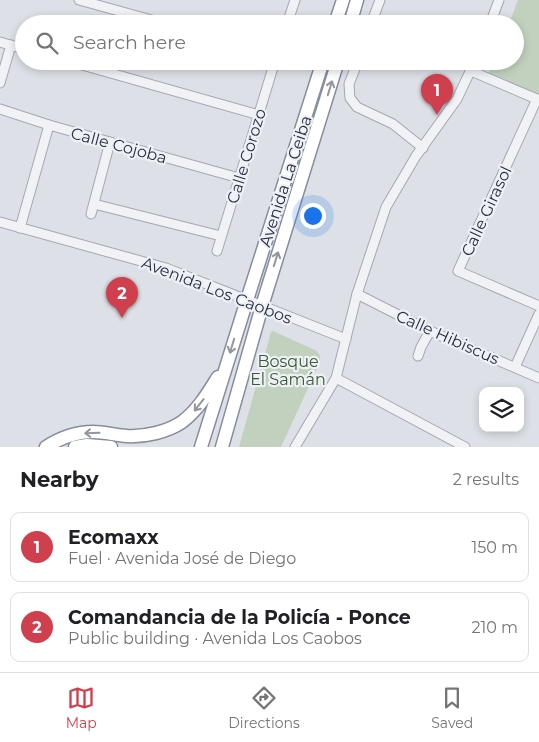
<!DOCTYPE html>
<meta charset="utf-8">
<style>
:root{--surface:#fff;--page:#f2f2f2;--text:#202124;--muted:#757577;--line:#e0e0e0;--accent:#d03f4d}
body{margin:0;font-family:Montserrat,sans-serif;background:var(--page);color:var(--text)}
.controls{position:absolute;right:15px;bottom:15px;display:grid;overflow:hidden;border-radius:10px;box-shadow:0 2px 8px #0003}
.controls button{width:45px;height:45px;display:grid;place-items:center;padding:0;border:0;border-bottom:1px solid var(--line);background:var(--surface);color:var(--text);font:25px sans-serif}
.you{position:absolute;left:312px;top:215px;width:18px;height:18px;margin:-12px;border:4px solid #fff;border-radius:50%;background:#1a73e8;box-shadow:0 0 0 8px #1a73e833}
.badge{display:grid;place-items:center;width:32px;height:32px;border-radius:50%;background:var(--accent);color:#fff;font-size:16px;font-weight:700}
.pin{position:absolute;translate:-50% -41px;filter:drop-shadow(0 1px 2px #0008)}
.pin::after{content:'';position:absolute;top:26px;width:18px;height:15px;background:inherit;clip-path:polygon(0 0,100% 0,50% 100%)}
.list{margin:0;padding:0;list-style:none}
h2{display:flex;justify-content:space-between;align-items:center;height:65px;margin:0;padding:0 20px;font-size:21px}
h2 small{font-size:16px;font-weight:400;color:var(--muted)}
.list li{display:grid;grid-template-columns:32px 1fr auto;gap:15px;align-items:center;box-sizing:border-box;height:70px;margin:0 10px 10px;padding:0 10px;border:1px solid var(--line);border-radius:10px}
.list b{display:block;font-size:19px;white-space:nowrap}
.list p{margin:0;font-size:16px;white-space:nowrap;color:var(--muted)}
.list em{font-size:16px;font-style:normal;color:var(--muted)}
.icon{flex:none;width:28px;height:28px;fill:none;stroke:currentColor;stroke-width:2;stroke-linecap:round;stroke-linejoin:round}
.map{position:relative;flex:none;width:539px;height:447px;overflow:hidden}
.search{position:absolute;background:var(--surface);box-shadow:0 2px 8px #0003;left:15px;right:15px;top:15px;height:55px;display:flex;align-items:center;gap:12px;box-sizing:border-box;padding:0 18px;border-radius:28px;color:var(--muted);font-size:19px}
.sheet{height:225px;background:var(--surface)}
nav{display:flex;justify-content:space-around;align-items:center;box-sizing:border-box;height:70px;border-top:1px solid var(--line);background:var(--surface);font-size:14px;color:var(--muted)}
nav a{display:grid;justify-items:center;gap:2px}
nav .on{color:var(--accent)}
.map>svg:first-child{display:block}
.green{fill:#c2d1be}
.lines{fill:none;stroke-linecap:round;stroke-linejoin:round}
.minor-casing{stroke:#a3a8b1;stroke-width:11}
.highway-casing{stroke:#858d9e;stroke-width:15}
.minor{stroke:#f0f2f6;stroke-width:9}
.highway{stroke:#fff;stroke-width:12}
.oneway{stroke:#93969e}
.labels{text-anchor:middle;stroke-width:4.5;stroke-linejoin:round;paint-order:stroke}
.street-label{font-size:16px;fill:#272e3e;stroke:#edf0f5}
.park-label{font-size:16px;fill:#395a34;stroke:#edf0f5}
</style>
<div class="map">
<svg width="539" height="447" viewBox="0 0 539 447">
<rect width="100%" height="100%" fill="#dde1e7"/>
<g class="green">
<path d="M 518,0 L 539,0 L 539,97 L 488,74 L 494,61 L 515,61 L 515,24 L 509,24 Z"/>
<path d="M 273,331 L 317,351 L 320,356 L 320,362 L 281,447 L 239,447 L 271,332 Z"/>
</g>
<g class="lines">
<defs>
<g id="minor">
<path d="M 79,0 L 166,24"/>
<path d="M 287,24 L 295,0"/>
<path d="M 371,24 L 380,0"/>
<path d="M 490,24 L 499,0"/>
<path d="M 0,42 L 24,49"/>
<path d="M 68,61 L 259,115"/>
<path d="M 358,61 L 349,84 L 350,98 L 357,107 L 393,124 L 423,148"/>
<path d="M 471,71 L 539,100"/>
<path d="M 0,83 L 11,45"/>
<path d="M 537,99 L 458,271 L 539,306"/>
<path d="M 0,109 L 49,125 L 239,178"/>
<path d="M 94,204 L 221,236"/>
<path d="M 91,214 L 110,142"/>
<path d="M 0,222 L 166,268 L 346,339"/>
<path d="M 20,228 L 49,125"/>
<path d="M 217,251 L 275,61"/>
<path d="M 357,294 L 430,331 L 539,378"/>
<path d="M 418,356 L 421,347 L 430,331"/>
<path d="M 515,367 L 539,314"/>
<path d="M 336,378 L 465,447"/>
<path d="M 295,447 L 336,378 L 357,294 L 386,207 L 416,156 L 457,99 L 475,61"/>
</g>
<g id="highway">
<path d="M 335,24 L 343,0"/>
<path d="M 350,24 L 357,0"/>
<path d="M 46,447 C 60,438 76,432 93,432 C 104,432 115,435 127,436 C 145,437 167,432 182,422 C 198,410 208,393 218,377"/>
<path d="M 75,447 L 87,445 L 111,447"/>
<path d="M 201,447 L 247,300 L 323,61"/>
<path d="M 222,447 L 262,306 L 338,61"/>
</g>
</defs>
<use href="#minor" class="minor-casing"/>
<use href="#highway" class="highway-casing"/>
<use href="#minor" class="minor"/>
<use href="#highway" class="highway"/>
</g>
<defs><path id="oneway-shaft" d="M-6 0H5M1.5-3L5.5 0L1.5 3" fill="none" stroke-width="1.6" stroke-linecap="round" stroke-linejoin="round" transform="scale(1.25)"/></defs>
<g class="oneway">
<use href="#oneway-shaft" transform="translate(330 88) rotate(-73)"/>
<use href="#oneway-shaft" transform="translate(276 259) rotate(-73)"/>
<use href="#oneway-shaft" transform="translate(232 346) rotate(107)"/>
<use href="#oneway-shaft" transform="translate(199 405) rotate(128)"/>
<use href="#oneway-shaft" transform="translate(92 433) rotate(178)"/>
</g>
<g class="labels">
<g class="street-label">
<text transform="translate(119 145) rotate(15)" y="6">Calle Cojoba</text>
<text transform="translate(246 156) rotate(-73)" y="6">Calle Corozo</text>
<text transform="translate(285 181) rotate(-72)" y="6">Avenida La Ceiba</text>
<text transform="translate(486 211) rotate(-65)" y="6">Calle Girasol</text>
<text transform="translate(217 290) rotate(21)" y="6">Avenida Los Caobos</text>
<text transform="translate(448 337) rotate(24)" y="6">Calle Hibiscus</text>
</g>
<g class="park-label">
<text x="288" y="367">Bosque<tspan x="288" dy="18">El Samán</tspan></text>
</g>
</g>
</svg>
<div class="controls">
<button><svg class="icon" aria-label="layers" viewBox="0 0 24 24"><path d="M12 4l9 5-9 5-9-5zM3 14l9 5 9-5"/></svg></button>
</div>
<div class="you"></div>
<div class="pin badge" style="left:437px;top:115px">1</div>
<div class="pin badge" style="left:122px;top:318px">2</div>
<div class="search"><svg class="icon" aria-label="search" viewBox="0 0 24 24"><circle cx="10" cy="10" r="6"/><path d="M15 15l6 6"/></svg>Search here</div>
</div>
<section class="sheet">
<h2>Nearby<small>2 results</small></h2>
<ul class="list">
<li><span class="badge">1</span><div><b>Ecomaxx</b><p>Fuel · Avenida José de Diego</p></div><em>150 m</em></li>
<li><span class="badge">2</span><div><b>Comandancia de la Policía - Ponce</b><p>Public building · Avenida Los Caobos</p></div><em>210 m</em></li>
</ul>
</section>
<nav>
<a class="on"><svg class="icon" aria-label="map" viewBox="0 0 24 24"><path d="M3 6l6-2 6 2 6-2v14l-6 2-6-2-6 2zM9 4v14M15 6v14"/></svg>Map</a>
<a><svg class="icon" aria-label="directions" viewBox="0 0 24 24"><path d="M12 3l9 9-9 9-9-9zM9 14v-3h6M13 9l2 2-2 2"/></svg>Directions</a>
<a><svg class="icon" aria-label="saved" viewBox="0 0 24 24"><path d="M7 4h10v16l-5-4-5 4z"/></svg>Saved</a>
</nav>
